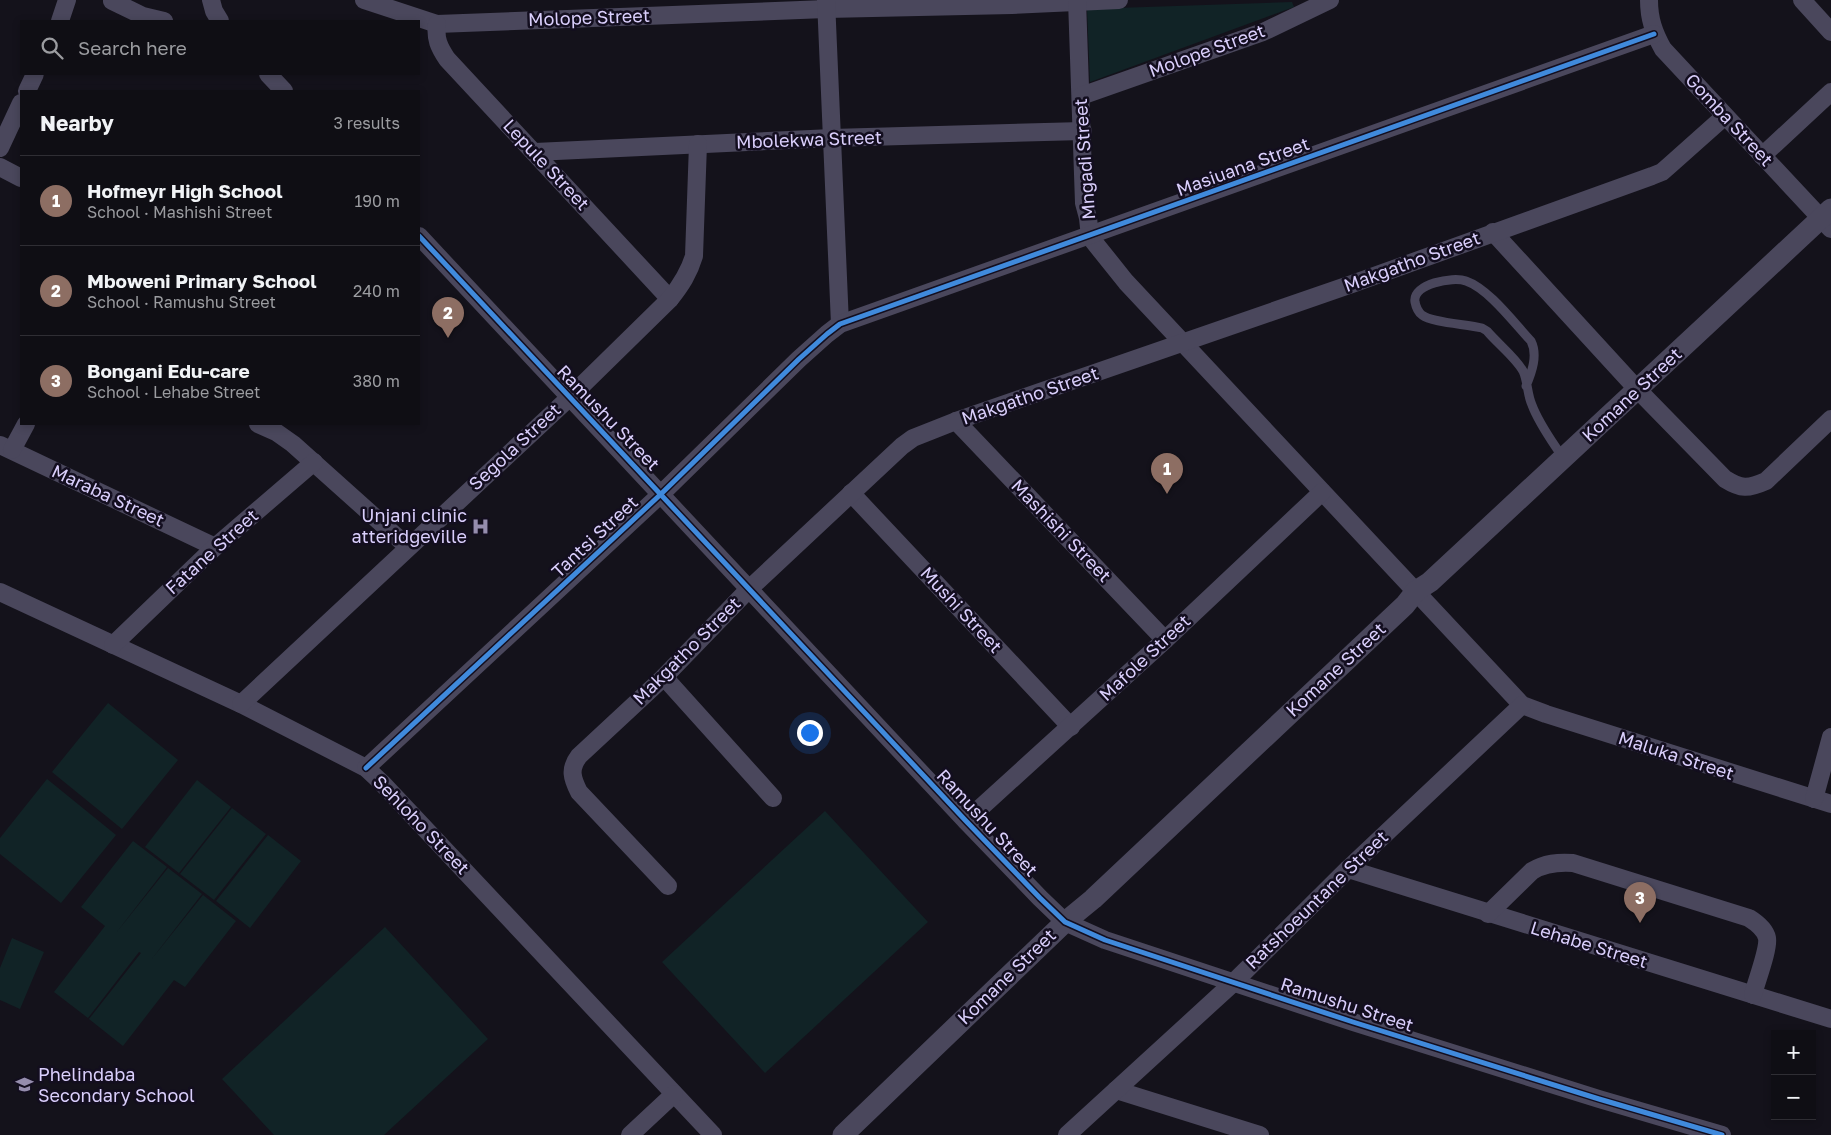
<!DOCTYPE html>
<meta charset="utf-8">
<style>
:root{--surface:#0f0e14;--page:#1d1c22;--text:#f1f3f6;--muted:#9b9ca0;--line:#2f2e34;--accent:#7c3aed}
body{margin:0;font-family:"Golos Text",sans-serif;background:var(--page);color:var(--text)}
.controls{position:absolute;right:15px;bottom:15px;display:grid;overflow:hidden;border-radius:0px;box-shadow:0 2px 8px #0003}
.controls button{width:45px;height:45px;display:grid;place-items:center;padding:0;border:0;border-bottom:1px solid var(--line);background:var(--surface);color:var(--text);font:25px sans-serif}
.you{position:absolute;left:809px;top:732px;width:18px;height:18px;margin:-12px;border:4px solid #fff;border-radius:50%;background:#1a73e8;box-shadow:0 0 0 8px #1a73e833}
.badge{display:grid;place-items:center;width:32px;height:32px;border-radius:50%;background:var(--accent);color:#fff;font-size:16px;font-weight:700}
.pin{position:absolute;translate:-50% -41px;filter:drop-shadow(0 1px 2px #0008)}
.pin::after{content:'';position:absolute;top:26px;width:18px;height:15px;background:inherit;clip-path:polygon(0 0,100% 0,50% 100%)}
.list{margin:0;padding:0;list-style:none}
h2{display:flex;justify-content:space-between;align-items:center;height:65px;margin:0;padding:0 20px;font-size:21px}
h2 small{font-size:16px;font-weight:400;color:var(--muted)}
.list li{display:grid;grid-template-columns:32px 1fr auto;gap:15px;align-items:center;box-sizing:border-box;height:90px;padding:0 20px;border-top:1px solid var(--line)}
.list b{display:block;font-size:19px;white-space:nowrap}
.list p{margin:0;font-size:16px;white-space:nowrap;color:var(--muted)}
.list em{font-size:16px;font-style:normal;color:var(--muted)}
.icon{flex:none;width:28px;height:28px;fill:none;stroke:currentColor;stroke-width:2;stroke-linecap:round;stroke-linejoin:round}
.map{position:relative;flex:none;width:1831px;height:1135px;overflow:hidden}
.search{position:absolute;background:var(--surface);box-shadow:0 2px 8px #0003;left:20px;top:20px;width:400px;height:55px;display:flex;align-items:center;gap:12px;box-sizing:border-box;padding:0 18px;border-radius:0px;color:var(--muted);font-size:19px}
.panel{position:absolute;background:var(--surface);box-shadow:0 2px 8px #0003;left:20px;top:90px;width:400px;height:335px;border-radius:0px}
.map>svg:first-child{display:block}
.green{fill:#112326}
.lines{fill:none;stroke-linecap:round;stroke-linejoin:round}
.service{stroke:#4a475c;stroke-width:9}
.minor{stroke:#4a475c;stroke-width:18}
.tertiary{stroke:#4a475c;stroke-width:21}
.cycleway-casing{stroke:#130e1f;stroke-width:8}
.cycleway{stroke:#408adc;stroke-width:5}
.labels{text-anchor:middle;stroke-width:5;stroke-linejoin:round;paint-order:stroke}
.street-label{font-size:18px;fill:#dacffc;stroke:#130e1f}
.poi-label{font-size:18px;fill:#dacffc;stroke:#130e1f;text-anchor:end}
</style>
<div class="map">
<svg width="1831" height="1135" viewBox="0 0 1831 1135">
<rect width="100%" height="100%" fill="#14121b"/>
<g class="green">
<path d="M 1292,2 L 1294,7 L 1090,82 L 1087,9 Z"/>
<path d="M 108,703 L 178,760 L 122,829 L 52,772 Z"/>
<path d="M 47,779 L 116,835 L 61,903 L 0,854 L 0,838 Z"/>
<path d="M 197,780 L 231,807 L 179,873 L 145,847 Z"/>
<path d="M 232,808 L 266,834 L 214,900 L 180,874 Z"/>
<path d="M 825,811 L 928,922 L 765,1073 L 662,962 Z"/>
<path d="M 268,835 L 301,861 L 250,928 L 216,901 Z"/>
<path d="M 133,841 L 167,867 L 116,933 L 168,868 L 202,894 L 151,960 L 203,895 L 236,921 L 185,987 L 174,980 L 123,1046 L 89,1019 L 141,953 L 139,952 L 88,1018 L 54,992 L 105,926 L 81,907 Z"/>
<path d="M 385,927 L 488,1039 L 384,1135 L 274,1135 L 222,1079 Z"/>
<path d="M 12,938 L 44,952 L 20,1009 L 0,1000 L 0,968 Z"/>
</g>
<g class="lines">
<path class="service" d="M 1526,386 C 1532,372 1538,355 1531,341 C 1514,323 1489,289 1466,281 C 1453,276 1412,284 1415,302 C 1416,307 1418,312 1422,315 C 1432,323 1467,324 1482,328 L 1487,331 C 1497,343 1516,358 1523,371 C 1528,382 1527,394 1532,405 C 1539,424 1552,441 1563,458"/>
<g class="minor">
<path d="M 211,0 L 214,11 L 220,21"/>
<path d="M 364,0 L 437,24 L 826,9 L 1012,5 L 1119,0"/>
<path d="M 826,0 L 840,324"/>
<path d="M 1077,0 L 1084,203 L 1088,218 L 1090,237 L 1126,282 L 1522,705 L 1546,714 L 1831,804"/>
<path d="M 1649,0 C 1649,19 1654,33 1663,49 L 1831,229"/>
<path d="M 1802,0 L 1831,32"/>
<path d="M 112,1 L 143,16 L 164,21"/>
<path d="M 60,21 L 67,0"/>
<path d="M 437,24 C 435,39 439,47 447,59 L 670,299"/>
<path d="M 268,74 L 284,91"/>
<path d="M 27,91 L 35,74"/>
<path d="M 1081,96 L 1263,32 L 1330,0"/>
<path d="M 0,148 L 21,103"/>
<path d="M 535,152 L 832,138 L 1083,131"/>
<path d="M 1762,156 L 1831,92"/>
<path d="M 0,167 L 21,178"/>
<path d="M 1493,232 L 1637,389 L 1725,479 C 1741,489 1748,489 1766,481 L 1831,419"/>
<path d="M 419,236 L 966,821 L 1040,898 L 1065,922 L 1105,940 L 1353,1022 L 1599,1099 L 1722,1135"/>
<path d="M 956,421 L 1165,640"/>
<path d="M 258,424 L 276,432 L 293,444 L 408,547"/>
<path d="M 0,445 L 215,547"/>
<path d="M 12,450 L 26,424"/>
<path d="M 851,493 L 1071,727"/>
<path d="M 0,592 L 241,704 L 366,768 L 382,783 L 713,1135"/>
<path d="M 113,645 L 215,547 L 314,462"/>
<path d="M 664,677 L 773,798"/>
<path d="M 241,704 L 569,398 L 670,299 C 681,285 689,273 694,256 L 698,144"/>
<path d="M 366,768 L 661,494 L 799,359 L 827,334 L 840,324 L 1654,34"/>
<path d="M 1814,799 L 1831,737"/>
<path d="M 966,821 L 1165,640 L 1322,492"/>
<path d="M 1348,869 L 1831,1019"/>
<path d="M 668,886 L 579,792 C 572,778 569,769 579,756 L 664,677 L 749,589 L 902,446 L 913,438 L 956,421 L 1352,284 L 1652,176 L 1662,172 L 1670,165 L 1725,116"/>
<path d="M 1488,914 L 1532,871 C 1545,863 1558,862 1573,863 L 1749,918 C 1757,923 1765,929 1767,938 C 1769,949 1756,982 1753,995"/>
<path d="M 1116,1090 L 1260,1135"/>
<path d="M 630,1135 L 674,1094"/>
<path d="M 1067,1135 L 1233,983 L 1348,869 L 1522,705"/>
</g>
<path class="tertiary" d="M 843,1135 L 1065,922 L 1093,899 L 1405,605 L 1416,591 L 1430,582 L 1831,209"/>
<defs>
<g id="cycleway">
<path d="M 419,236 L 966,821 L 1040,898 L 1065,922 L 1105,940 L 1353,1022 L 1599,1099 L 1722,1135"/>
<path d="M 366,768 L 661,494 L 799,359 L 827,334 L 840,324 L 1654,34"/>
</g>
</defs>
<use href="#cycleway" class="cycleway-casing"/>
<use href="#cycleway" class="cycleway"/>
</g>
<defs>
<symbol id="hospital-bare" viewBox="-9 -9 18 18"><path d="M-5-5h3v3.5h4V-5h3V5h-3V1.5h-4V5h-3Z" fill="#958dad" stroke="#130e1f" stroke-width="2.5" paint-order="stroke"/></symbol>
<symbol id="school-bare" viewBox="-9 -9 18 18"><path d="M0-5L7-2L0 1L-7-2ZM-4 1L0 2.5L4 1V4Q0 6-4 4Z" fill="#958dad" stroke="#130e1f" stroke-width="2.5" paint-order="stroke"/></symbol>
</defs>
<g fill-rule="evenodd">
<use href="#hospital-bare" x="468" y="514" width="25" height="25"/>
<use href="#school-bare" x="12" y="1072" width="25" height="25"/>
</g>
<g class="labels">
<g class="street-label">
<text transform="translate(589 18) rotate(-2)" y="6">Molope Street</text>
<text transform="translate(1207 51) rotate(-20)" y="6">Molope Street</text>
<text transform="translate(1729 120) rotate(47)" y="6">Gomba Street</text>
<text transform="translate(809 140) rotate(-2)" y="6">Mbolekwa Street</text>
<text transform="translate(1085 159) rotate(-94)" y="6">Mngadi Street</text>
<text transform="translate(546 165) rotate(47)" y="6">Lepule Street</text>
<text transform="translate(1243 167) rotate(-20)" y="6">Masiuana Street</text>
<text transform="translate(1412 262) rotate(-20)" y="6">Makgatho Street</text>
<text transform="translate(1632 395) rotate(-43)" y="6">Komane Street</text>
<text transform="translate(1030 396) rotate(-19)" y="6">Makgatho Street</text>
<text transform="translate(608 418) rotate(46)" y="6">Ramushu Street</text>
<text transform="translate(515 447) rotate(-43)" y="6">Segola Street</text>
<text transform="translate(108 496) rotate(25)" y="6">Maraba Street</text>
<text transform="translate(1061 531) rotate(46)" y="6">Mashishi Street</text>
<text transform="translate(595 537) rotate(-43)" y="6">Tantsi Street</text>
<text transform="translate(212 552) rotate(-42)" y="6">Fatane Street</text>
<text transform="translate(961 610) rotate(47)" y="6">Mushi Street</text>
<text transform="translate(687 651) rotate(-45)" y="6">Makgatho Street</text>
<text transform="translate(1145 658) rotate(-43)" y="6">Mafole Street</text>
<text transform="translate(1336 670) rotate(-43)" y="6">Komane Street</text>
<text transform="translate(1676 756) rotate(18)" y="6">Maluka Street</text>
<text transform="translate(987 823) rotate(47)" y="6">Ramushu Street</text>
<text transform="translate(421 825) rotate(46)" y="6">Sehloho Street</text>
<text transform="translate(1317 900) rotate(-44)" y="6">Ratshoeuntane Street</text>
<text transform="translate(1589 945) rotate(17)" y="6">Lehabe Street</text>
<text transform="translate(1007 977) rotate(-44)" y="6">Komane Street</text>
<text transform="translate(1347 1005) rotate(18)" y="6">Ramushu Street</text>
</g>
<g class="poi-label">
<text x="467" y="522">Unjani clinic<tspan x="467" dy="21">atteridgeville</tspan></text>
<text x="38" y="1081" text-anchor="start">Phelindaba<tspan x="38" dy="21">Secondary School</tspan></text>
</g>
</g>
</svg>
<div class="controls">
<button>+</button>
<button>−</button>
</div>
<div class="you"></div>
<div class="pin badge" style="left:1167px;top:494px;background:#8d6e63">1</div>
<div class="pin badge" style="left:448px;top:338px;background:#8d6e63">2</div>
<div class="pin badge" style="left:1640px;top:923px;background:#8d6e63">3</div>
<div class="search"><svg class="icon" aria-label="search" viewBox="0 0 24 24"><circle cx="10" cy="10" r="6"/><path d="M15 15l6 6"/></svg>Search here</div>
<section class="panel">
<h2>Nearby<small>3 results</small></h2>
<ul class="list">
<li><span class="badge" style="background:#8d6e63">1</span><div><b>Hofmeyr High School</b><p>School · Mashishi Street</p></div><em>190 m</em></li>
<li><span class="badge" style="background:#8d6e63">2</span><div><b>Mboweni Primary School</b><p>School · Ramushu Street</p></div><em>240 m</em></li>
<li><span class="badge" style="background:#8d6e63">3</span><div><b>Bongani Edu-care</b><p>School · Lehabe Street</p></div><em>380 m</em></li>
</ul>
</section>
</div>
